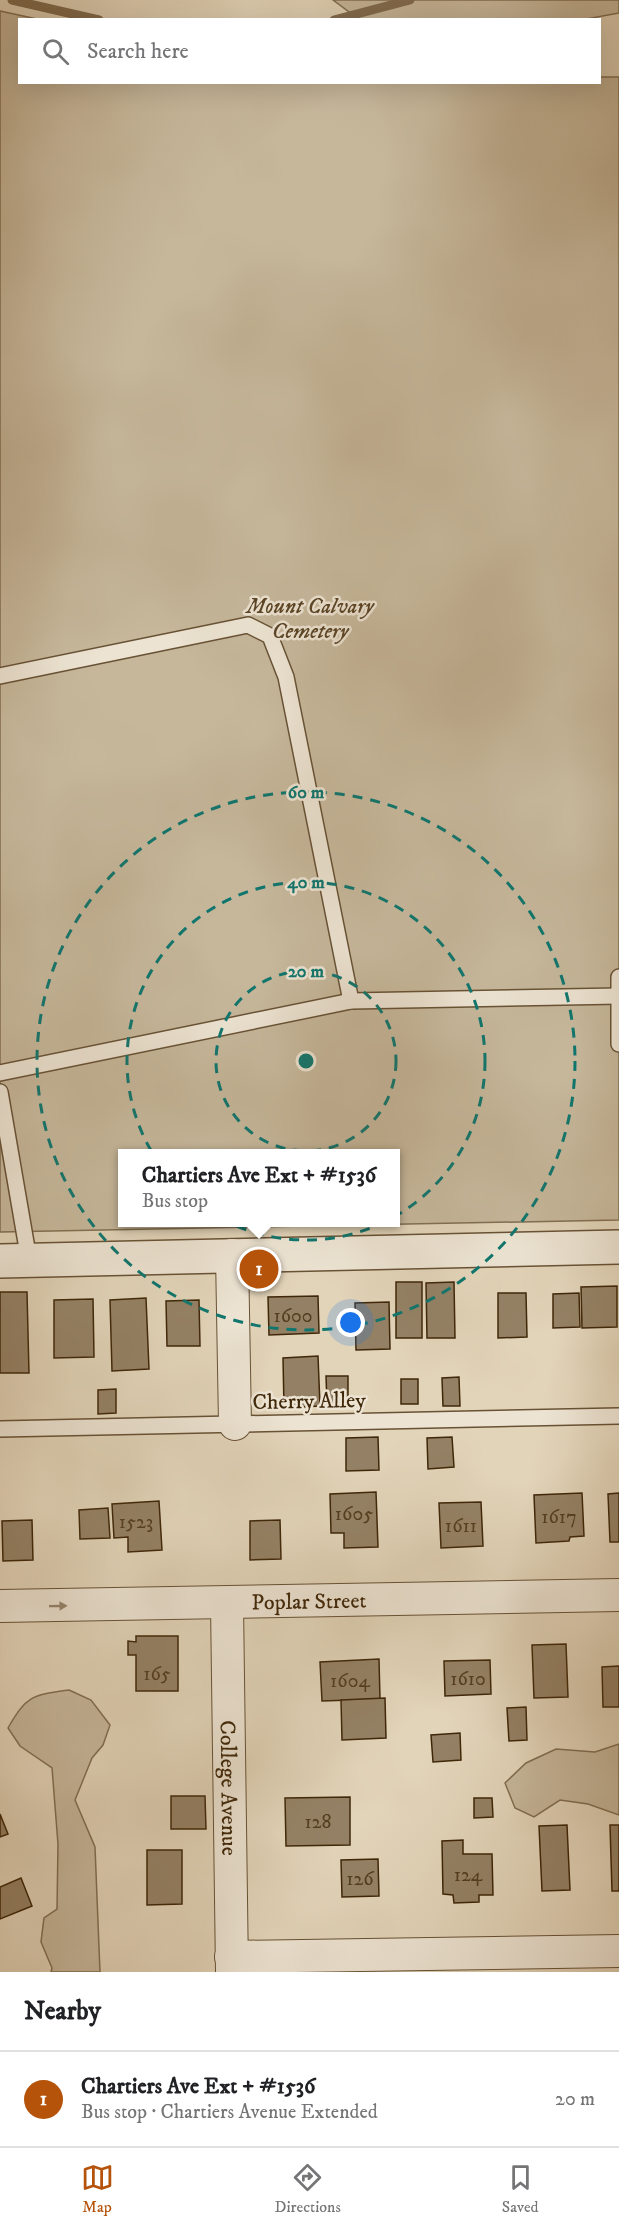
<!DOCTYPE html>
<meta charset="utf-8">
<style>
:root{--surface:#fff;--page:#f2f2f2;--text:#202124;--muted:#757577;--line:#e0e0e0;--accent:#b45309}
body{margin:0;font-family:"IM FELL DW Pica",serif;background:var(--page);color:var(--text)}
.you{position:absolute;left:351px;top:1323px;width:21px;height:21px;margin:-15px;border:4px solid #fff;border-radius:50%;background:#1a73e8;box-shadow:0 0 0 9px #1a73e833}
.badge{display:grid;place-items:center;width:39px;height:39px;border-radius:50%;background:var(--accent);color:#fff;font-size:20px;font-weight:700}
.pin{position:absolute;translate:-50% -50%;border:3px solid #fff;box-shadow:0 2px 6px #0006}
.popup{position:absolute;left:118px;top:1149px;width:282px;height:78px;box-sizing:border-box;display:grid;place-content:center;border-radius:0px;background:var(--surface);filter:drop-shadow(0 2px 4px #0005);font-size:20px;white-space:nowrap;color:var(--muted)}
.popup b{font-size:22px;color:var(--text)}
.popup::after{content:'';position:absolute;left:50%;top:100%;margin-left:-12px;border:12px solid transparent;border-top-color:var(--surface)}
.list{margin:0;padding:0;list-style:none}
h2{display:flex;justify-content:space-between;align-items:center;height:78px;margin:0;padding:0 24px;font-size:26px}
h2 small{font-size:20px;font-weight:400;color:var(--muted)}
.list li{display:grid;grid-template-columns:39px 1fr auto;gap:18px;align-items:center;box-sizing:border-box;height:96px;padding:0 24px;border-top:2px solid var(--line)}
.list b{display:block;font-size:22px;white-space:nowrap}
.list p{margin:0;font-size:20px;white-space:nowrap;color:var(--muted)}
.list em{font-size:20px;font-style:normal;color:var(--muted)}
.icon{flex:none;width:33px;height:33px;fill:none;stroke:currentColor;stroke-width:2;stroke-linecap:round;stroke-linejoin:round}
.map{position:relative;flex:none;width:619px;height:1972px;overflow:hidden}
.search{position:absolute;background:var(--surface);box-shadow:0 6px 24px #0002;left:18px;right:18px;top:18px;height:66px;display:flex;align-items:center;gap:15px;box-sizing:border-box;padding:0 21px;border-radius:0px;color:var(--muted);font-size:22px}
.sheet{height:174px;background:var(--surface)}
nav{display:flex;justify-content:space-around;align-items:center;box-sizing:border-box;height:84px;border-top:2px solid var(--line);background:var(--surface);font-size:16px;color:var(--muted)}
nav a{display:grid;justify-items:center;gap:3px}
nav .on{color:var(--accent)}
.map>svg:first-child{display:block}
.green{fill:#c6b79b;stroke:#826f52;stroke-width:1.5;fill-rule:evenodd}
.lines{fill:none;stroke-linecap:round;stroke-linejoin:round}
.stream{stroke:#806b4f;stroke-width:9}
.building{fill:#948165;stroke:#3f2709;stroke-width:1.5}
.service-casing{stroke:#685235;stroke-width:18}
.minor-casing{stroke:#685235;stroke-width:34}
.tertiary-casing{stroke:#685235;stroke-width:36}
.service{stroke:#ece3d2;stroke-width:15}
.minor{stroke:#ece3d2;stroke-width:32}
.tertiary{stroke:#ece3d2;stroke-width:33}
.oneway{fill:#96856e}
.ring{fill:none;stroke:#0f766e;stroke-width:3;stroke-dasharray:10 8}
.labels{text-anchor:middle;stroke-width:5;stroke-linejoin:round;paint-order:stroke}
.number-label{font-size:20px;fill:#543e20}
.park-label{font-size:22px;font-style:italic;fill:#5a4426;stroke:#ece3d2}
.street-label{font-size:22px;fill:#3f2709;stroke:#ece3d2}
.centre{fill:#0f766e;stroke:#ece3d2;stroke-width:3}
.ring-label{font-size:18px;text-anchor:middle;font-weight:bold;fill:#0f766e;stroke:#ece3d2;stroke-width:5;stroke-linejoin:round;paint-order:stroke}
</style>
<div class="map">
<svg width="619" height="1972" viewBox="0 0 619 1972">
<rect width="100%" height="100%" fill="#e2d4b9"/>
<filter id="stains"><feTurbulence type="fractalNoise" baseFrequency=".00333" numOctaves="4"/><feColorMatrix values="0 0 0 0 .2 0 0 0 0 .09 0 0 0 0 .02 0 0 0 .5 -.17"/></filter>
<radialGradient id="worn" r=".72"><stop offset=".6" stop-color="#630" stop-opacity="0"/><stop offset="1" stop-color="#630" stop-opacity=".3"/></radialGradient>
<g class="green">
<path d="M 333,0 L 619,0 L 619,13 L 581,20 L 360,20 Z"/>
<path d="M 0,11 L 37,19 L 20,20 L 20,82 L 600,82 L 600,77 L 619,77 L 619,1220 L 0,1232 ZM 122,1154 L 395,1154 L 395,1222 L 122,1222 Z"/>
<path d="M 69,1690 L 91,1700 L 110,1725 L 103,1745 L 92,1758 L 75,1800 L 95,1847 L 100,1972 L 51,1972 L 52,1968 L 41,1942 L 44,1918 L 57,1909 L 58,1844 L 52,1768 L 20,1746 L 8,1728 C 27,1695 32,1695 69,1690 Z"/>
<path d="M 619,1744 L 619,1815 L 588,1804 L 560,1800 L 534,1817 L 515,1808 L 505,1783 L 526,1763 L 556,1749 L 595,1752 Z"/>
</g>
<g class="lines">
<g class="stream">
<path d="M 12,0 L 99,20"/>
<path d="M 334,20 L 410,0"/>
</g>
</g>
<g class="building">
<rect x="396" y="1282" width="26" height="56"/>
<path d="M 454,1282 L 455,1338 L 427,1338 L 426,1283 Z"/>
<path d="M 617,1286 L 617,1327 L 582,1328 L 581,1287 Z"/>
<path d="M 0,1292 L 27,1292 L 29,1373 L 0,1373 Z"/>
<path d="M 498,1293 L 526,1293 L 527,1337 L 498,1338 Z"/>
<path d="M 579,1293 L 580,1327 L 553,1328 L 553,1294 Z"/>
<path d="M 318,1296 L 319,1333 L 269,1335 L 268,1297 Z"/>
<path d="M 146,1298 L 149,1369 L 112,1371 L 110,1300 Z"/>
<path d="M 93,1299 L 94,1357 L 54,1358 L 54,1300 Z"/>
<path d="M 199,1300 L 200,1346 L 167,1346 L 166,1301 Z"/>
<path d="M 389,1302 L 390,1349 L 356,1350 L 355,1303 Z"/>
<path d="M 318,1356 L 320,1406 L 284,1408 L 283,1358 Z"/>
<path d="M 326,1376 L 348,1376 L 348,1402 L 327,1403 Z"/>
<path d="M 459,1377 L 460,1406 L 443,1406 L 442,1378 Z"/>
<rect x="401" y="1379" width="17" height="25"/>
<path d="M 116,1389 L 116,1413 L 98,1414 L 98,1390 Z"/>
<path d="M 378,1437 L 379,1470 L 346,1471 L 346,1438 Z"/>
<path d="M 452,1437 L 454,1467 L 428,1469 L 427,1438 Z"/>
<path d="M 376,1492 L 378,1547 L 344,1548 L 344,1533 L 331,1533 L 330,1494 Z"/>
<path d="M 582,1493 L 584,1536 L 570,1537 L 569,1541 L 536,1543 L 534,1495 Z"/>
<path d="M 619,1493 L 619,1542 L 610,1542 L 608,1494 Z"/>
<path d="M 159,1501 L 162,1550 L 128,1552 L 128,1537 L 114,1538 L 112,1504 Z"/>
<path d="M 481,1502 L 483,1546 L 441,1548 L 439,1503 Z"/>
<path d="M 108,1508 L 110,1538 L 80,1539 L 79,1510 Z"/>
<path d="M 32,1520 L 33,1560 L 3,1561 L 2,1521 Z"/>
<path d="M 280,1520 L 281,1559 L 250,1560 L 250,1521 Z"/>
<path d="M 136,1636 L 178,1636 L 178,1691 L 136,1691 L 136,1655 L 128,1655 L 128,1641 L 136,1642 Z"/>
<path d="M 566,1644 L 568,1697 L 534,1698 L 532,1645 Z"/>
<path d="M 379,1659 L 380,1699 L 322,1701 L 320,1662 Z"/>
<path d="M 490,1660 L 491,1694 L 445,1696 L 444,1661 Z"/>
<path d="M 619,1666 L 619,1707 L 603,1707 L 602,1667 Z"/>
<path d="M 385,1698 L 386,1738 L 342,1740 L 341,1700 Z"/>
<path d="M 526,1707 L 527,1740 L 509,1741 L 507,1708 Z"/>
<path d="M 460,1733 L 461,1760 L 433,1762 L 431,1735 Z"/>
<path d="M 171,1796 L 205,1796 L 206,1829 L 171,1829 Z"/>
<path d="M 350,1797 L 350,1845 L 286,1846 L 285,1798 Z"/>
<path d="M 474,1798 L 492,1798 L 493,1817 L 474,1818 Z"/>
<path d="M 0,1814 L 8,1834 L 0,1837 Z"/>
<path d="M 567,1825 L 570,1890 L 542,1891 L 539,1826 Z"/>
<path d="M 610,1825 L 619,1825 L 619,1891 L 612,1891 Z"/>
<path d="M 463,1840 L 463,1854 L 492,1854 L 493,1895 L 479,1895 L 479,1902 L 454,1903 L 453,1895 L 443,1894 L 442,1841 Z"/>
<path d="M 147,1850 L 182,1850 L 182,1904 L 147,1905 Z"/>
<path d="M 378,1859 L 379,1896 L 342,1897 L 341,1860 Z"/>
<path d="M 21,1878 L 32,1906 L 0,1919 L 0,1887 Z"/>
</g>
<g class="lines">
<defs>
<g id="service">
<path d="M 0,676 L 248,625 L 270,636 L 286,677 L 351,1001"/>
<path d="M 619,977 L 619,1044"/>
<path d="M 0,1073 L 351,1001 L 619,996"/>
<path d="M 0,1092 L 29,1260"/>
<path d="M 0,1429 L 619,1416"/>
</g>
<g id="minor">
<path d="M 232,1255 L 235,1424"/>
<path id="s1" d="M 227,1604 L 232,1972"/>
<path id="s2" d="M 0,1606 L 619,1595"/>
<path d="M 231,1957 L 619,1951"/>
</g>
<path id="tertiary" d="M 0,1261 L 619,1247"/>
</defs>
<use href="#service" class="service-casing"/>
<use href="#minor" class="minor-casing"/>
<use href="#tertiary" class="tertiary-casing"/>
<use href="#service" class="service"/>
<use href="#minor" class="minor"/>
<use href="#tertiary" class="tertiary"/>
</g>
<defs><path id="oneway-solid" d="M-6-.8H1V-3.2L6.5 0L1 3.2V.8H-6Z" transform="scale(1.5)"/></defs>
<use class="oneway" href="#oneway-solid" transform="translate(58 1606) rotate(-1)"/>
<g class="ring">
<circle cx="306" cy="1061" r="90"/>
<circle cx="306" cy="1061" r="179"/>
<circle cx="306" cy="1061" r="269"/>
</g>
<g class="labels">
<g class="number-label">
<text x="293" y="1322">1600</text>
<text x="354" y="1520">1605</text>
<text x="559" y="1523">1617</text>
<text x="136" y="1528">1523</text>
<text x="461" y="1532">1611</text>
<text x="157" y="1680">165</text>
<text x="468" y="1685">1610</text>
<text x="350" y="1687">1604</text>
<text x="318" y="1828">128</text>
<text x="468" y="1881">124</text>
<text x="360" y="1885">126</text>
</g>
<g class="park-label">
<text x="310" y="613">Mount Calvary<tspan x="310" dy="25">Cemetery</tspan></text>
</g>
<g class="street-label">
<text transform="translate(309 1400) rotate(-1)" y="8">Cherry Alley</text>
<text dy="8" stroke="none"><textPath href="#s2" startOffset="309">Poplar Street</textPath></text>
<text dy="8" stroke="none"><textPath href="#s1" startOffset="184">College Avenue</textPath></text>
</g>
</g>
<circle cx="306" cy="1061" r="9" class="centre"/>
<g class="ring-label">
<text x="306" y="798">60 m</text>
<text x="306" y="888">40 m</text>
<text x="306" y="977">20 m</text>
</g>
<rect width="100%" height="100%" filter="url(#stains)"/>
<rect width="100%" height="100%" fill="url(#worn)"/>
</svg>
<div class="you"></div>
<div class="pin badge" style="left:259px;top:1269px">1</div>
<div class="popup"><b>Chartiers Ave Ext + #1536</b>Bus stop</div>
<div class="search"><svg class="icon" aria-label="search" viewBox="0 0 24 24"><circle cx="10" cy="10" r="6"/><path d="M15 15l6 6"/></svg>Search here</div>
</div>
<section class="sheet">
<h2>Nearby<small></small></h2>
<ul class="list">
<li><span class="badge">1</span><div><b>Chartiers Ave Ext + #1536</b><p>Bus stop · Chartiers Avenue Extended</p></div><em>20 m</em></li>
</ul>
</section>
<nav>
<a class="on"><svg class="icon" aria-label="map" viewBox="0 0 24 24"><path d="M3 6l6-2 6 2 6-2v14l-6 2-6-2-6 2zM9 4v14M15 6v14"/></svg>Map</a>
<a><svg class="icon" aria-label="directions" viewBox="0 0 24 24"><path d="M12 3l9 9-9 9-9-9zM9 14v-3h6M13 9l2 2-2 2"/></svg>Directions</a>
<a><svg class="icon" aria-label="saved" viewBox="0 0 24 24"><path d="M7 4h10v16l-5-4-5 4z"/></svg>Saved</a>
</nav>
